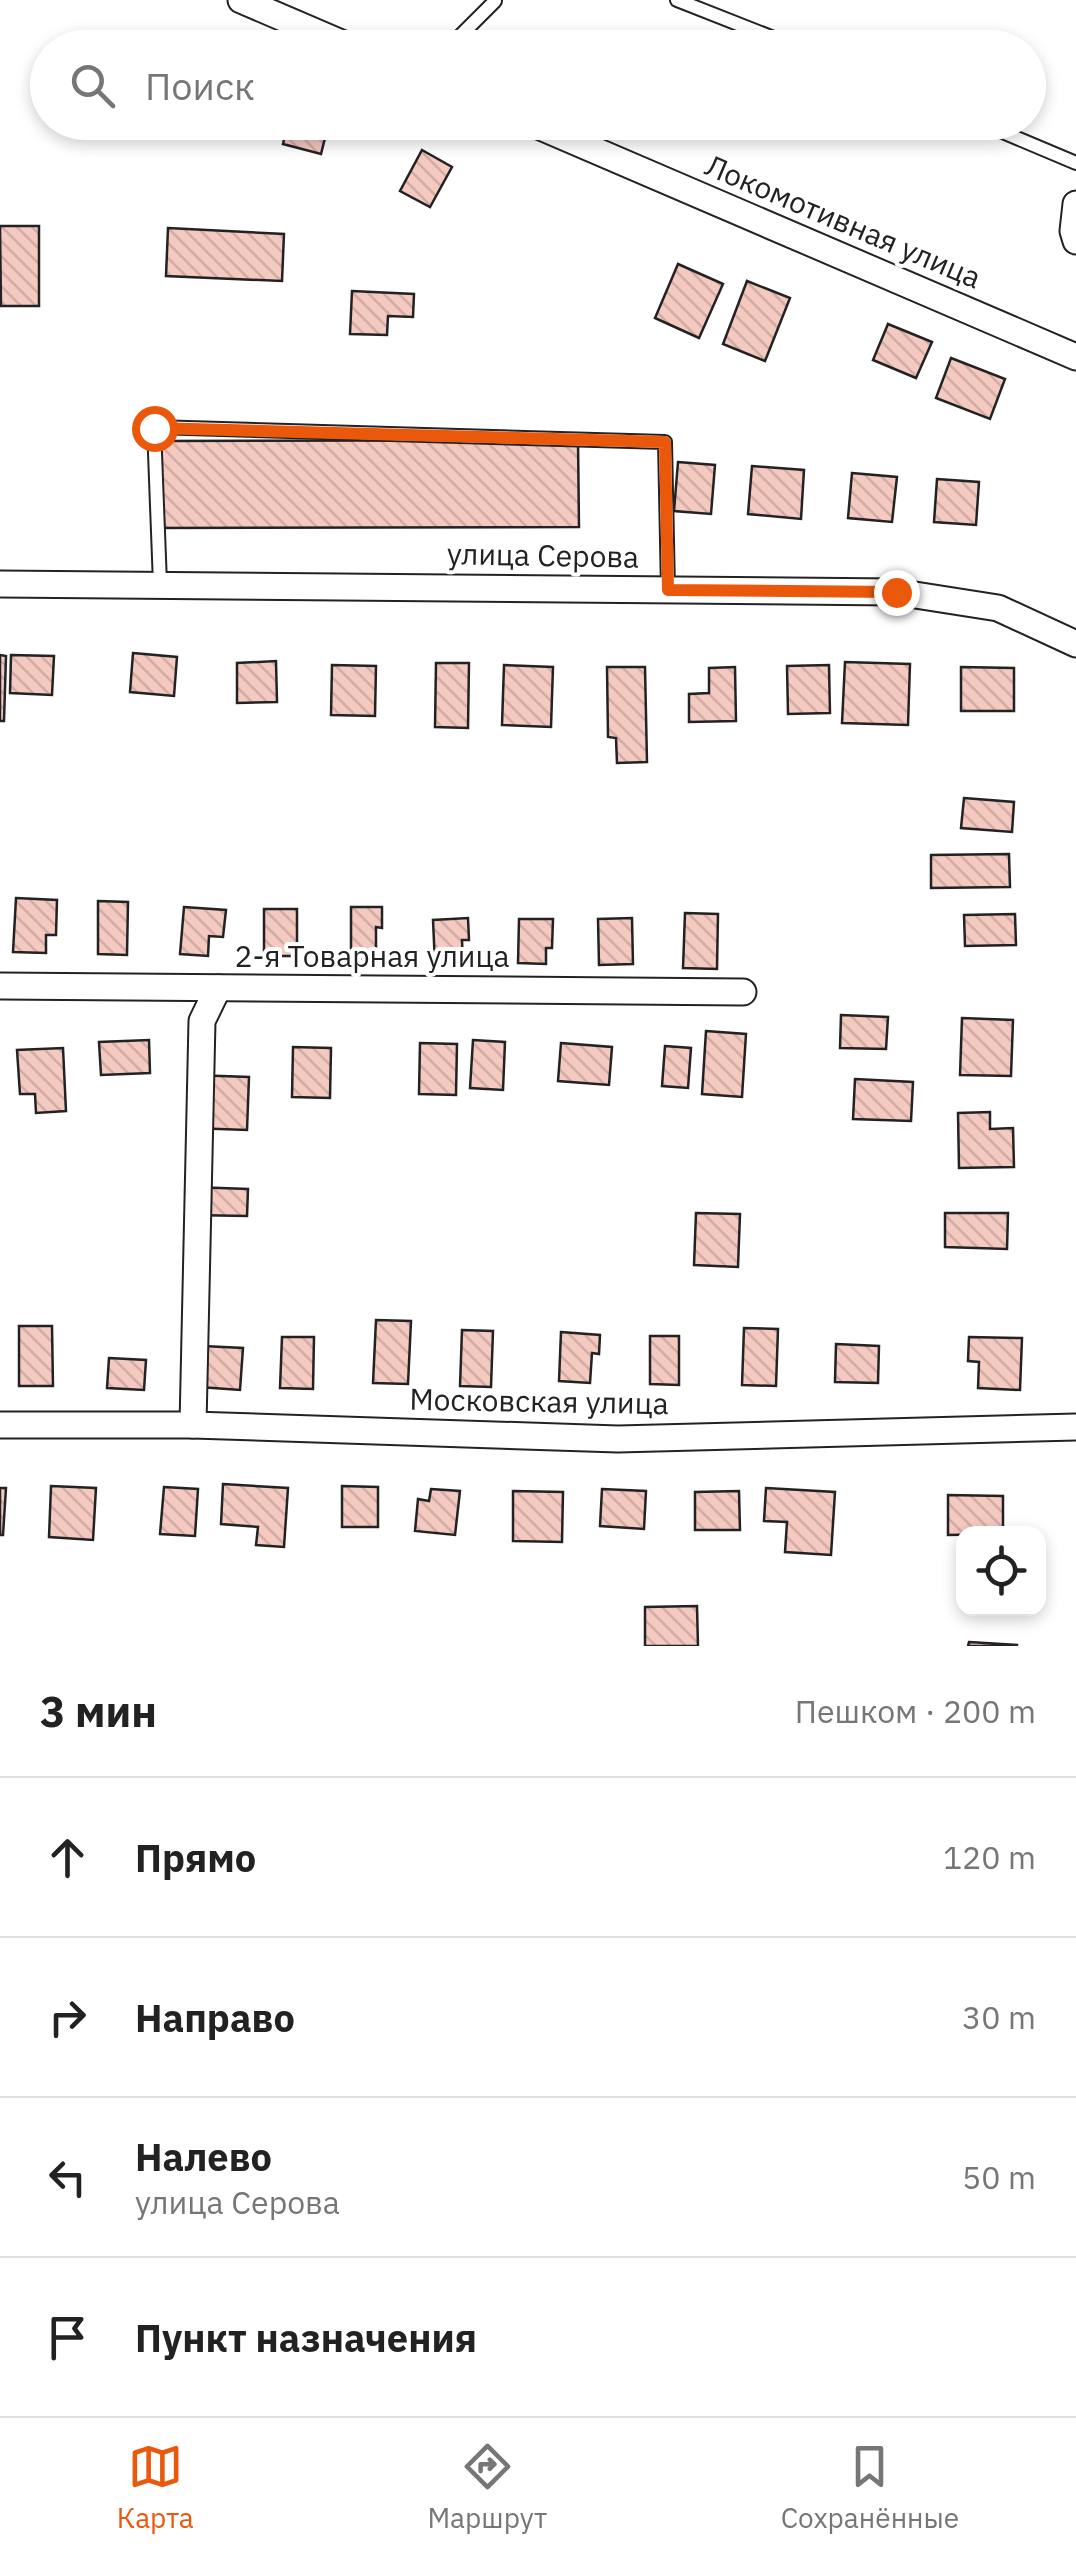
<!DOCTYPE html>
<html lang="ru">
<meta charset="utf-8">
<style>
:root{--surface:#fff;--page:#f6f6f6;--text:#222;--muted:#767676;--line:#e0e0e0;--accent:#ea580c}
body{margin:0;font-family:"IBM Plex Sans",sans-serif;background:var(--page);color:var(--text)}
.controls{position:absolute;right:30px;bottom:30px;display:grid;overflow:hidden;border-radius:20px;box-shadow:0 5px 15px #0003}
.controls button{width:90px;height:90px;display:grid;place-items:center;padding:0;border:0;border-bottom:2px solid var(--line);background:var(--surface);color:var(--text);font:50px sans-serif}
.stop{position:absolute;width:30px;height:30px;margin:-22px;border:8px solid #ea580c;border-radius:50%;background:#fff}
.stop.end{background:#ea580c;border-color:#fff;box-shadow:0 2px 10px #0008}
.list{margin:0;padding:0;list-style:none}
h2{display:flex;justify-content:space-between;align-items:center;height:130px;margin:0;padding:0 40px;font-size:42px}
h2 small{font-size:32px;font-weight:400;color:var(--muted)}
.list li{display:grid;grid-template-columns:65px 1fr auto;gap:30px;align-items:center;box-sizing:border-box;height:160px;padding:0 40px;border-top:2px solid var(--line)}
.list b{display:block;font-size:38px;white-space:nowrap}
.list p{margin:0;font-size:32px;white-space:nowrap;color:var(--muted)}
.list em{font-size:32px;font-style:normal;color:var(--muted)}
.icon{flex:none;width:55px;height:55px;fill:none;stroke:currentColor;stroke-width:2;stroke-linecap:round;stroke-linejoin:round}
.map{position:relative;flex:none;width:1076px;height:1646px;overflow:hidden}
.search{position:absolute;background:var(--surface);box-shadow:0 5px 15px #0003;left:30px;right:30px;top:30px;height:110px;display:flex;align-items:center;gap:25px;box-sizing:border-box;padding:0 35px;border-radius:55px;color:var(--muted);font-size:38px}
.sheet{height:770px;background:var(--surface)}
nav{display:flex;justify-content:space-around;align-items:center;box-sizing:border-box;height:140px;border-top:2px solid var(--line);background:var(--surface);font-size:28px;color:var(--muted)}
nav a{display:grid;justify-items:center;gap:5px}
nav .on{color:var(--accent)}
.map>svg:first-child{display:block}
.building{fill:url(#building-back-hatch);stroke:#222;stroke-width:2.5}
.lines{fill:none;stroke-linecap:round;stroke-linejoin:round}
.service-casing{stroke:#222;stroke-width:16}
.minor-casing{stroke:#222;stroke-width:29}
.service{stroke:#fff;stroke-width:12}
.minor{stroke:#fff;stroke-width:25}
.route{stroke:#ea580c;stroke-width:12}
.labels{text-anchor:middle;stroke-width:8;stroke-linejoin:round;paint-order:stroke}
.street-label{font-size:30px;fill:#222;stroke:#fff}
</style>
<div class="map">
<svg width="1076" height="1646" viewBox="0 0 1076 1646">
<defs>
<pattern id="building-back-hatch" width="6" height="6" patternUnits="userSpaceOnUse" patternTransform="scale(2.5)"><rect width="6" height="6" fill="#f3c9c0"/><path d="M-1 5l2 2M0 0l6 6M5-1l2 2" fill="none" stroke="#d0aca5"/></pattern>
</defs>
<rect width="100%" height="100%" fill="#fff"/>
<g class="building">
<path d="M 288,122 L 329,122 L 321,154 L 283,144 Z"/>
<path d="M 422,150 L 452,167 L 430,207 L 400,191 Z"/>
<path d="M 0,226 L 39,226 L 39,306 L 1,306 Z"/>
<path d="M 168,228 L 284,234 L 282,281 L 166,276 Z"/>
<path d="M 678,264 L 723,284 L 699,338 L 655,318 Z"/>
<path d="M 747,281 L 790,298 L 765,361 L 723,344 Z"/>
<path d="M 352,291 L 414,294 L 413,317 L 388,316 L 387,335 L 350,334 Z"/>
<path d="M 888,324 L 932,342 L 916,378 L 873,360 Z"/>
<path d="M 951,358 L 1005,379 L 990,419 L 936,398 Z"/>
<path d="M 578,440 L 579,527 L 156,528 L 155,441 Z"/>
<path d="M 678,462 L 715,465 L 711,514 L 674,511 Z"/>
<path d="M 752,466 L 804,470 L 801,519 L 748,514 Z"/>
<path d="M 852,473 L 897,477 L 892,522 L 848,518 Z"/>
<path d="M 937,479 L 979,482 L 976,525 L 934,522 Z"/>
<path d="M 133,653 L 177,657 L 174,696 L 130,692 Z"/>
<path d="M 0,655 L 6,656 L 4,721 L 0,721 Z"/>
<path d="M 11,655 L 54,656 L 52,695 L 10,693 Z"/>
<path d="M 276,661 L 277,702 L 237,703 L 237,663 Z"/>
<path d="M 845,662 L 910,664 L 908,725 L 842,723 Z"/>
<path d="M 436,663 L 469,663 L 468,728 L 435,727 Z"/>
<path d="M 332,665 L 376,666 L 375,716 L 331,715 Z"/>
<path d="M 504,665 L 553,667 L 551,727 L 502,725 Z"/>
<path d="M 829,665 L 830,713 L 788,714 L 787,666 Z"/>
<path d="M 607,667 L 645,667 L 647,762 L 617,763 L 616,738 L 608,737 Z"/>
<path d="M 735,667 L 736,721 L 689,722 L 689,694 L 709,693 L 709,668 Z"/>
<path d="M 961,667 L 1014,668 L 1014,711 L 961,711 Z"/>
<path d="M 964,798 L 1014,802 L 1012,832 L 961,828 Z"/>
<path d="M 1009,854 L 1010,887 L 931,888 L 931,855 Z"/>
<path d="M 16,898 L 57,900 L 56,935 L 46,935 L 46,953 L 13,952 Z"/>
<path d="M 98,901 L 128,902 L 127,955 L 98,954 Z"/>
<path d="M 184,907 L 226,910 L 223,937 L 209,936 L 208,956 L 180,954 Z"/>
<path d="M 351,907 L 382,907 L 382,928 L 376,927 L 376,959 L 351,959 Z"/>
<rect x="264" y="909" width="33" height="47"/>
<path d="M 685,913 L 718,914 L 717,969 L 683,968 Z"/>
<path d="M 1015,914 L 1016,945 L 965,946 L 964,915 Z"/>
<path d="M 468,918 L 469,940 L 462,940 L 463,964 L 435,965 L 433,920 Z"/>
<path d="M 632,918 L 633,964 L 599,965 L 598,919 Z"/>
<path d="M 519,919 L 553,919 L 552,948 L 546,948 L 546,964 L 518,963 Z"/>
<path d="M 841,1015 L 888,1017 L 886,1049 L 840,1048 Z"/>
<path d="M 962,1018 L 1013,1020 L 1011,1076 L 960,1075 Z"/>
<path d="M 706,1031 L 746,1034 L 742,1097 L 702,1094 Z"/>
<path d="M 149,1040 L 150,1073 L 101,1075 L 99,1042 Z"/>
<path d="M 473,1040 L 505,1042 L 503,1090 L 470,1088 Z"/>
<path d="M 420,1043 L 457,1044 L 456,1095 L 419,1094 Z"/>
<path d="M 561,1043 L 612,1047 L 609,1085 L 558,1081 Z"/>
<path d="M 665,1046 L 691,1048 L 688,1088 L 662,1086 Z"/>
<path d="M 293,1047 L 331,1048 L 330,1098 L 292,1097 Z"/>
<path d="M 63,1048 L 66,1111 L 36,1113 L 35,1094 L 20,1094 L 17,1050 Z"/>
<path d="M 193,1075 L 249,1077 L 247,1130 L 191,1128 Z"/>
<path d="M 855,1079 L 913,1082 L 911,1121 L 853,1119 Z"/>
<path d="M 990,1112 L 990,1129 L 1013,1128 L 1014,1167 L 959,1168 L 958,1113 Z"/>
<path d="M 192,1187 L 248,1189 L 247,1216 L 191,1215 Z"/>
<path d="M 696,1213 L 740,1214 L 738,1267 L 694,1265 Z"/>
<path d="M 945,1213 L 1008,1213 L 1007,1249 L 945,1247 Z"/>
<path d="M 376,1320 L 411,1321 L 408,1384 L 373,1383 Z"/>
<path d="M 19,1326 L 52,1326 L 53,1386 L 19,1386 Z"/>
<path d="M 744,1328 L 778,1329 L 776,1386 L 742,1385 Z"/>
<path d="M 462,1330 L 493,1331 L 491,1387 L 460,1386 Z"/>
<path d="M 561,1332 L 600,1335 L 599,1354 L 592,1353 L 590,1383 L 559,1381 Z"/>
<path d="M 650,1336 L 679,1336 L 679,1385 L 650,1384 Z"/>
<path d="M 282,1337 L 314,1337 L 313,1389 L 280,1388 Z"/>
<path d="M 969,1337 L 1022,1338 L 1020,1390 L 978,1388 L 979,1362 L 968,1361 Z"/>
<path d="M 836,1344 L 879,1346 L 878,1383 L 835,1382 Z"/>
<path d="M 203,1346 L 243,1348 L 240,1390 L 200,1387 Z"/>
<path d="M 109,1358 L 146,1360 L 144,1390 L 107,1388 Z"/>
<path d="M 223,1484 L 288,1488 L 284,1547 L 256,1545 L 258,1527 L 221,1524 Z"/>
<path d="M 51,1486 L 96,1488 L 93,1540 L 49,1537 Z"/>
<path d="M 342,1486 L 378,1487 L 378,1527 L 342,1527 Z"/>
<path d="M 164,1487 L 198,1489 L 195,1536 L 160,1534 Z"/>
<path d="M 0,1488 L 6,1488 L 3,1535 L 0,1535 Z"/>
<path d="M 766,1488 L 835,1492 L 831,1555 L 785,1552 L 787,1522 L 764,1521 Z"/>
<path d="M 431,1489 L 460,1491 L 455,1535 L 415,1531 L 418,1499 L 429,1501 Z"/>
<path d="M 602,1489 L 646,1491 L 644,1529 L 600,1526 Z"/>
<path d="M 513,1491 L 563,1492 L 562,1542 L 513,1541 Z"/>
<path d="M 739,1491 L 740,1530 L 695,1530 L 695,1492 Z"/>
<path d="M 948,1495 L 1003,1496 L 1003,1534 L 948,1535 Z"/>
<path d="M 697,1606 L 698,1646 L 645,1646 L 645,1607 Z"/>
<path d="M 969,1642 L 1017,1645 L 1017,1646 L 968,1646 Z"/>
</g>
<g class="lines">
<defs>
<g id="service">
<path d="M 677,0 L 799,48"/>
<path d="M 453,48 L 456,40 L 495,1"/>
<path d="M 979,122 L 1076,163"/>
<path d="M 160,584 L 154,427 L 665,442 L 668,590"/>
</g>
<g id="minor">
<path d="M 241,0 L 353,48"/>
<path d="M 529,122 L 1076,357"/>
<path d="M 1076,204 L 1073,231 L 1076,241"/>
<path d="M 0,584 L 896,592 L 998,608 L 1076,644"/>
<path d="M 0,986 L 743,992"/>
<path d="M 0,1425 L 193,1425 L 618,1439 L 1076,1427"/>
<path d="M 193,1425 L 202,1021 L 218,988"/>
</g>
</defs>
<use href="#service" class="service-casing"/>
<use href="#minor" class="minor-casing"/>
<use href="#service" class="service"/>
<use href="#minor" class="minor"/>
</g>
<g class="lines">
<path class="route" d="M 154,428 L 665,442 L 668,590 L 896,592"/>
</g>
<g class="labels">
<g class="street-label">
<text transform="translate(843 222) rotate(23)" y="10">Локомотивная улица</text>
<text transform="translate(543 556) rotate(1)" y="10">улица Серова</text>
<text x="372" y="967">2-я Товарная улица</text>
<text transform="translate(539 1402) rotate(1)" y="10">Московская улица</text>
</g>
</g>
</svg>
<div class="controls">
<button><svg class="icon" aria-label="locate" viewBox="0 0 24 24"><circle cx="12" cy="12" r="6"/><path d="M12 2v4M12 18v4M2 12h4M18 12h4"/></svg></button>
</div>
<div class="stop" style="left:154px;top:428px"></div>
<div class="stop end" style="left:896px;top:592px"></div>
<div class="search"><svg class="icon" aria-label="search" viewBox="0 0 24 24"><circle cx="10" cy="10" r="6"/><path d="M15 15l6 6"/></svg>Поиск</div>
</div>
<section class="sheet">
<h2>3 мин<small>Пешком · 200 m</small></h2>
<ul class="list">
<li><svg class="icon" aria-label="ahead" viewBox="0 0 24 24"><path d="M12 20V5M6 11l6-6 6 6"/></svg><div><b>Прямо</b></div><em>120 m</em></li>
<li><svg class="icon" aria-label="right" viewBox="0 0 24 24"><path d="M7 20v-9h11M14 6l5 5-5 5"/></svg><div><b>Направо</b></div><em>30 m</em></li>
<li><svg class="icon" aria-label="left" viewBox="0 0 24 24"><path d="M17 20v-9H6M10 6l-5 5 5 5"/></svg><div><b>Налево</b><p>улица Серова</p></div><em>50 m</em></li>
<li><svg class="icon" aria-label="arrive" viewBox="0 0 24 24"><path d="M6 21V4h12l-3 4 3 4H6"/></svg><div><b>Пункт назначения</b></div></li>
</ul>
</section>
<nav>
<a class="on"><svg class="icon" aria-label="map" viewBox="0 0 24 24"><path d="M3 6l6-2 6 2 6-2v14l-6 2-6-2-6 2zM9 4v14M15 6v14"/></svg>Карта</a>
<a><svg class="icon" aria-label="directions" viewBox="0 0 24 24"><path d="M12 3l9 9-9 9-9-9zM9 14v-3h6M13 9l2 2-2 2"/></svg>Маршрут</a>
<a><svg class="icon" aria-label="saved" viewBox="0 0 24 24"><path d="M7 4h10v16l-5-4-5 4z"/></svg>Сохранённые</a>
</nav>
